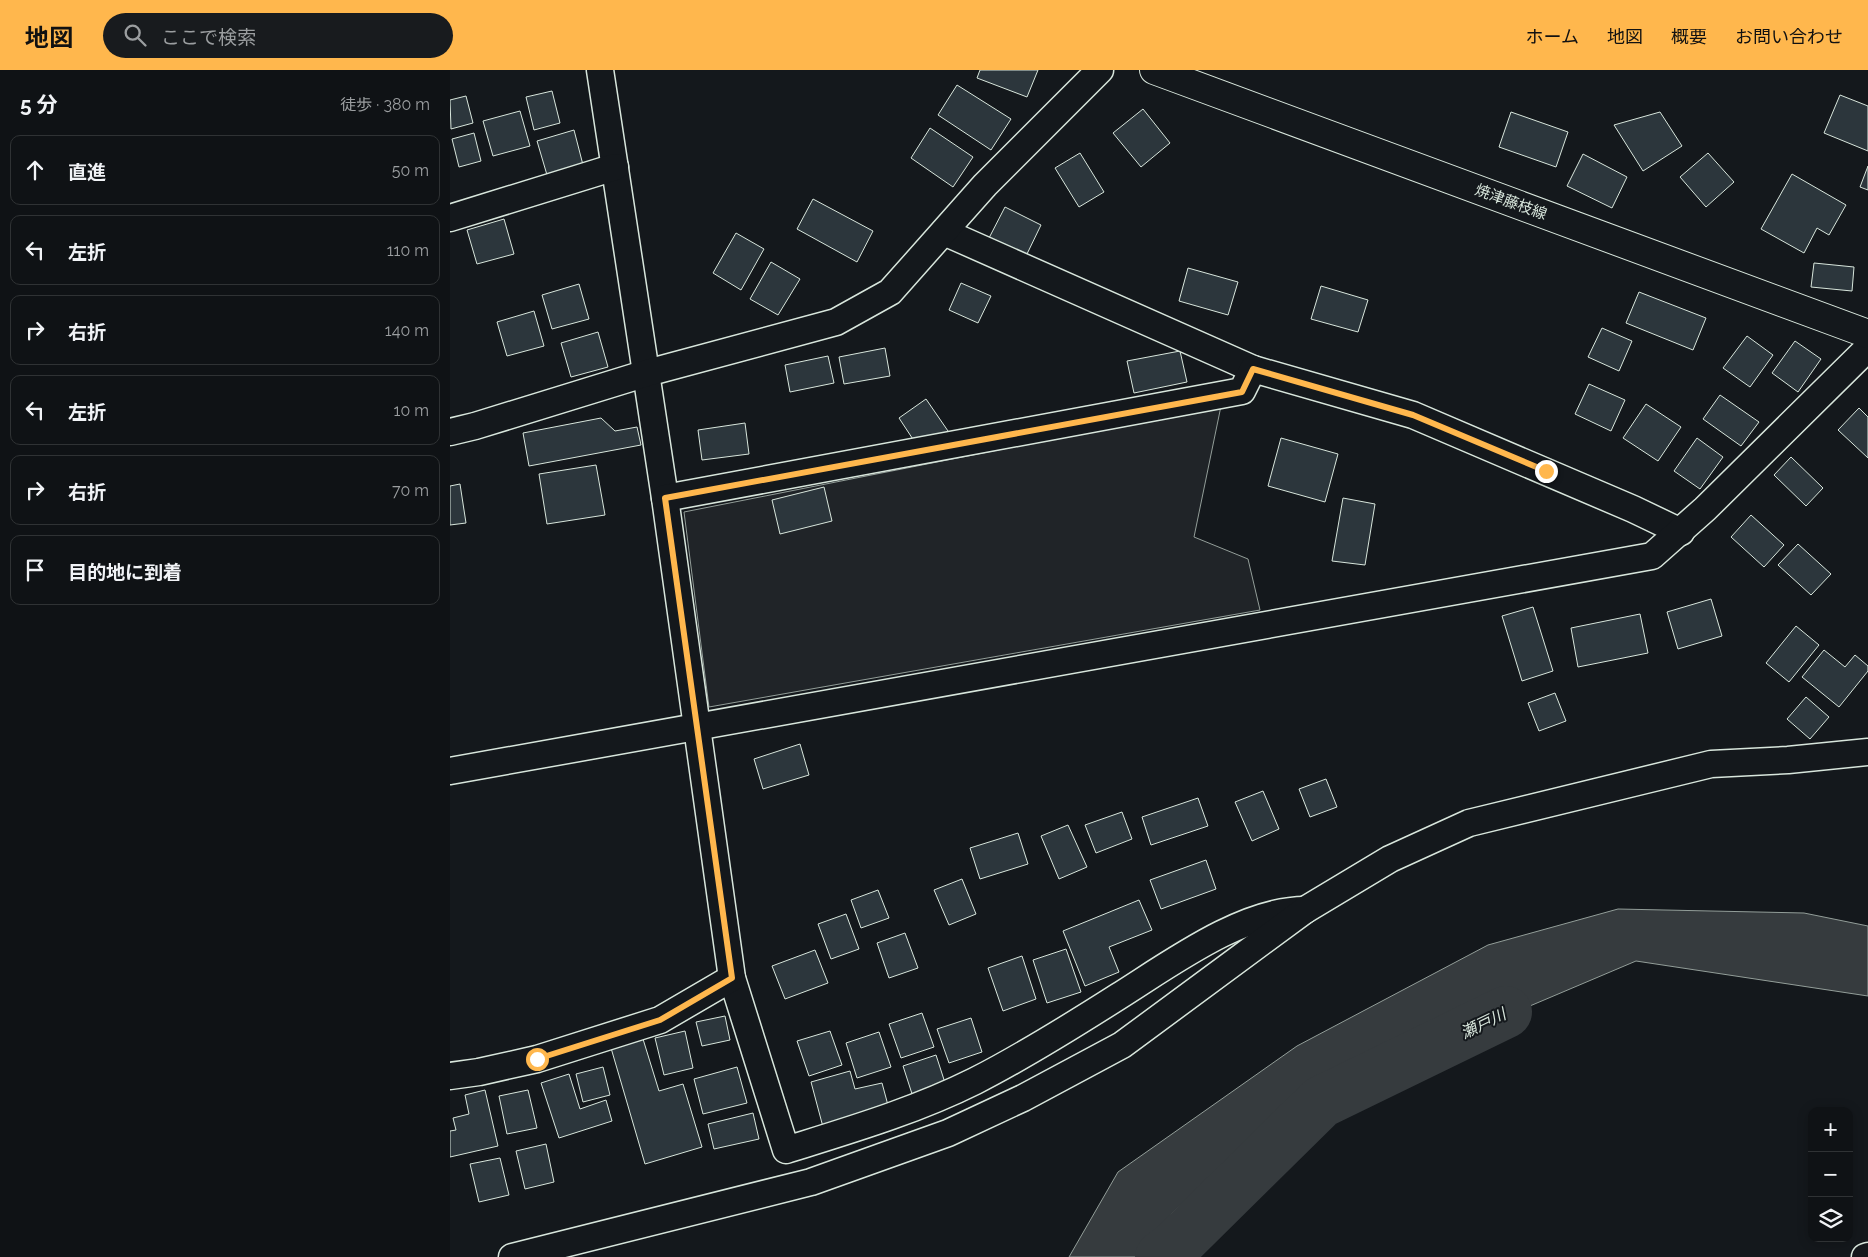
<!DOCTYPE html>
<html lang="ja">
<meta charset="utf-8">
<style>
:root{--surface:#0f1215;--page:#181b1e;--text:#f1f3f6;--muted:#9b9ea0;--line:#2f3234;--accent:#ffb74d}
body{margin:0;font-family:Raleway,"Noto Sans JP",sans-serif;background:var(--page);color:var(--text)}
.controls{position:absolute;right:15px;bottom:15px;display:grid;overflow:hidden;border-radius:10px;box-shadow:0 2px 12px #0003}
.controls button{width:45px;height:45px;display:grid;place-items:center;padding:0;border:0;border-bottom:1px solid var(--line);background:var(--surface);color:var(--text);font:25px sans-serif}
.stop{position:absolute;width:15px;height:15px;margin:-11px;border:4px solid #ffb74d;border-radius:50%;background:#fff}
.stop.end{background:#ffb74d;border-color:#fff;box-shadow:0 1px 5px #0008}
.list{margin:0;padding:0;list-style:none}
h2{display:flex;justify-content:space-between;align-items:center;height:65px;margin:0;padding:0 20px;font-size:21px}
h2 small{font-size:16px;font-weight:400;color:var(--muted)}
.list li{display:grid;grid-template-columns:32px 1fr auto;gap:15px;align-items:center;box-sizing:border-box;height:70px;margin:0 10px 10px;padding:0 10px;border:1px solid var(--line);border-radius:10px}
.list b{display:block;font-size:19px;white-space:nowrap}
.list em{font-size:16px;font-style:normal;color:var(--muted)}
.icon{flex:none;width:28px;height:28px;fill:none;stroke:currentColor;stroke-width:2;stroke-linecap:round;stroke-linejoin:round}
.map{position:relative;flex:none;width:1418px;height:1187px;overflow:hidden}
header{display:flex;align-items:center;gap:30px;box-sizing:border-box;height:70px;padding:0 25px;background:var(--accent);color:#111}
header strong{font-size:24px}
nav{display:flex;gap:28px;margin-inline-start:auto;font-size:18px}
.search{width:350px;height:45px;background:var(--page);display:flex;align-items:center;gap:12px;box-sizing:border-box;padding:0 18px;border-radius:28px;color:var(--muted);font-size:19px}
main{display:flex}
aside{flex:1;background:var(--surface)}
.map>svg:first-child{display:block}
.green{fill:#202428;stroke:#939e99}
.water{fill:#363b3e;stroke:#939e99}
.lines{fill:none;stroke-linecap:round;stroke-linejoin:round}
.river{stroke:#363b3e;stroke-width:52}
.building{fill:#2c363c;stroke:#d8e6dc}
.street-casing{stroke:#d8e6dc;stroke-width:29}
.primary-casing{stroke:#d8e6dc;stroke-width:30}
.street{stroke:#14181c;stroke-width:26}
.primary{stroke:#14181c;stroke-width:28}
.route{stroke:#ffb74d;stroke-width:6}
.labels{text-anchor:middle;stroke-width:4;stroke-linejoin:round;paint-order:stroke}
.street-label{font-size:15px;fill:#d8e6dc;stroke:#14181c}
.water-label{font-size:16px;font-style:italic;fill:#d8e6dc;stroke:#14181c}
</style>
<header>
<strong>地図</strong>
<div class="search"><svg class="icon" aria-label="search" viewBox="0 0 24 24"><circle cx="10" cy="10" r="6"/><path d="M15 15l6 6"/></svg>ここで検索</div>
<nav><a>ホーム</a><a>地図</a><a>概要</a><a>お問い合わせ</a></nav>
</header>
<main>
<aside>
<h2>5 分<small>徒歩 · 380 m</small></h2>
<ul class="list">
<li><svg class="icon" aria-label="ahead" viewBox="0 0 24 24"><path d="M12 20V5M6 11l6-6 6 6"/></svg><div><b>直進</b></div><em>50 m</em></li>
<li><svg class="icon" aria-label="left" viewBox="0 0 24 24"><path d="M17 20v-9H6M10 6l-5 5 5 5"/></svg><div><b>左折</b></div><em>110 m</em></li>
<li><svg class="icon" aria-label="right" viewBox="0 0 24 24"><path d="M7 20v-9h11M14 6l5 5-5 5"/></svg><div><b>右折</b></div><em>140 m</em></li>
<li><svg class="icon" aria-label="left" viewBox="0 0 24 24"><path d="M17 20v-9H6M10 6l-5 5 5 5"/></svg><div><b>左折</b></div><em>10 m</em></li>
<li><svg class="icon" aria-label="right" viewBox="0 0 24 24"><path d="M7 20v-9h11M14 6l5 5-5 5"/></svg><div><b>右折</b></div><em>70 m</em></li>
<li><svg class="icon" aria-label="arrive" viewBox="0 0 24 24"><path d="M6 21V4h12l-3 4 3 4H6"/></svg><div><b>目的地に到着</b></div></li>
</ul>
</aside>
<div class="map">
<svg width="1418" height="1187" viewBox="0 0 1418 1187">
<rect width="100%" height="100%" fill="#14181c"/>
<path class="green" d="M 771,336 L 744,467 L 798,489 L 810,540 L 259,637 L 234,442 Z"/>
<path class="water" d="M 1168,839 L 1354,843 L 1418,856 L 1418,926 L 1186,891 L 844,1036 L 722,1143 L 696,1187 L 619,1187 L 668,1102 L 847,976 L 1038,875 Z"/>
<g class="lines">
<path class="river" d="M 711,1187 L 724,1177 L 871,1032 L 1056,942"/>
</g>
<g class="building">
<path d="M 530,0 L 588,0 L 577,27 L 527,8 Z"/>
<path d="M 507,15 L 561,49 L 541,80 L 488,45 Z"/>
<path d="M 102,21 L 110,53 L 84,60 L 76,27 Z"/>
<path d="M 1390,25 L 1418,36 L 1418,81 L 1374,63 Z"/>
<path d="M 16,26 L 23,53 L 1,59 L 0,30 Z"/>
<path d="M 693,39 L 720,73 L 691,97 L 663,63 Z"/>
<path d="M 70,41 L 80,76 L 43,86 L 33,51 Z"/>
<path d="M 1061,42 L 1118,62 L 1106,97 L 1049,77 Z"/>
<path d="M 1210,42 L 1232,76 L 1193,101 L 1164,55 Z"/>
<path d="M 480,58 L 523,87 L 503,117 L 461,88 Z"/>
<path d="M 124,60 L 133,95 L 97,105 L 87,71 Z"/>
<path d="M 24,63 L 31,91 L 9,97 L 2,69 Z"/>
<path d="M 630,83 L 654,122 L 629,137 L 605,98 Z"/>
<path d="M 1258,83 L 1284,112 L 1256,137 L 1230,107 Z"/>
<path d="M 1133,84 L 1177,107 L 1162,138 L 1117,116 Z"/>
<path d="M 1418,96 L 1418,120 L 1410,117 Z"/>
<path d="M 1342,104 L 1396,135 L 1379,165 L 1367,158 L 1354,183 L 1311,159 Z"/>
<path d="M 363,129 L 423,161 L 407,192 L 347,159 Z"/>
<path d="M 555,137 L 591,155 L 576,186 L 539,168 Z"/>
<path d="M 54,149 L 64,184 L 27,194 L 17,160 Z"/>
<path d="M 286,163 L 314,179 L 291,220 L 263,203 Z"/>
<path d="M 321,192 L 350,209 L 328,245 L 300,229 Z"/>
<path d="M 1364,193 L 1404,197 L 1402,221 L 1361,217 Z"/>
<path d="M 738,198 L 788,212 L 778,245 L 729,231 Z"/>
<path d="M 511,213 L 541,226 L 528,253 L 499,240 Z"/>
<path d="M 129,214 L 139,249 L 102,259 L 92,225 Z"/>
<path d="M 871,216 L 918,230 L 908,262 L 861,249 Z"/>
<path d="M 1189,222 L 1256,248 L 1243,280 L 1176,253 Z"/>
<path d="M 84,241 L 94,276 L 57,286 L 47,252 Z"/>
<path d="M 1152,258 L 1182,271 L 1169,301 L 1138,287 Z"/>
<path d="M 148,262 L 158,297 L 121,307 L 111,273 Z"/>
<path d="M 1297,266 L 1323,285 L 1300,317 L 1273,298 Z"/>
<path d="M 1345,271 L 1371,289 L 1348,322 L 1322,303 Z"/>
<path d="M 435,278 L 440,306 L 394,314 L 389,287 Z"/>
<path d="M 730,281 L 737,312 L 684,323 L 677,291 Z"/>
<path d="M 378,286 L 384,313 L 340,322 L 335,295 Z"/>
<path d="M 1139,314 L 1175,330 L 1161,361 L 1125,344 Z"/>
<path d="M 1270,325 L 1309,352 L 1291,376 L 1253,349 Z"/>
<path d="M 476,329 L 498,361 L 470,380 L 449,348 Z"/>
<path d="M 1196,334 L 1231,357 L 1208,391 L 1173,368 Z"/>
<path d="M 1409,338 L 1418,347 L 1418,388 L 1388,360 Z"/>
<path d="M 151,348 L 165,361 L 187,357 L 191,375 L 79,396 L 73,363 Z"/>
<path d="M 295,353 L 299,384 L 252,390 L 248,360 Z"/>
<path d="M 831,368 L 888,384 L 875,432 L 818,416 Z"/>
<path d="M 1247,368 L 1273,387 L 1250,419 L 1224,401 Z"/>
<path d="M 1341,387 L 1373,418 L 1356,436 L 1324,405 Z"/>
<path d="M 146,395 L 155,445 L 97,454 L 89,404 Z"/>
<path d="M 10,414 L 16,453 L 0,455 L 0,416 Z"/>
<path d="M 374,417 L 382,451 L 330,464 L 322,430 Z"/>
<path d="M 893,428 L 925,434 L 915,495 L 882,491 Z"/>
<path d="M 1301,445 L 1334,475 L 1314,497 L 1281,467 Z"/>
<path d="M 1348,474 L 1381,504 L 1361,525 L 1328,495 Z"/>
<path d="M 1261,529 L 1272,566 L 1228,579 L 1217,542 Z"/>
<path d="M 1083,537 L 1103,601 L 1072,611 L 1052,546 Z"/>
<path d="M 1190,544 L 1198,583 L 1128,597 L 1121,558 Z"/>
<path d="M 1346,556 L 1369,575 L 1339,612 L 1316,593 Z"/>
<path d="M 1374,580 L 1395,597 L 1405,585 L 1418,596 L 1418,601 L 1389,637 L 1352,607 Z"/>
<path d="M 1105,623 L 1116,651 L 1089,661 L 1078,633 Z"/>
<path d="M 1356,627 L 1379,647 L 1360,669 L 1337,649 Z"/>
<path d="M 350,674 L 359,705 L 313,719 L 304,689 Z"/>
<path d="M 876,709 L 887,737 L 860,747 L 849,719 Z"/>
<path d="M 813,721 L 829,759 L 802,771 L 785,732 Z"/>
<path d="M 748,728 L 758,756 L 701,775 L 692,747 Z"/>
<path d="M 672,742 L 682,769 L 646,783 L 635,755 Z"/>
<path d="M 618,755 L 637,797 L 609,809 L 591,766 Z"/>
<path d="M 568,763 L 578,794 L 530,809 L 520,778 Z"/>
<path d="M 756,790 L 766,819 L 711,839 L 700,810 Z"/>
<path d="M 512,809 L 526,844 L 499,855 L 484,820 Z"/>
<path d="M 428,820 L 439,848 L 411,858 L 401,830 Z"/>
<path d="M 689,830 L 702,860 L 659,877 L 669,902 L 635,916 L 613,861 Z"/>
<path d="M 396,844 L 409,879 L 381,889 L 368,854 Z"/>
<path d="M 455,863 L 468,898 L 439,908 L 427,873 Z"/>
<path d="M 616,879 L 631,922 L 597,933 L 583,890 Z"/>
<path d="M 365,880 L 378,913 L 335,929 L 322,896 Z"/>
<path d="M 572,886 L 586,929 L 553,941 L 538,898 Z"/>
<path d="M 472,943 L 484,977 L 451,988 L 439,954 Z"/>
<path d="M 275,946 L 280,970 L 252,976 L 246,952 Z"/>
<path d="M 521,948 L 532,982 L 499,993 L 487,959 Z"/>
<path d="M 235,961 L 243,998 L 214,1005 L 205,968 Z"/>
<path d="M 380,961 L 392,995 L 359,1006 L 347,971 Z"/>
<path d="M 429,962 L 441,997 L 407,1008 L 396,973 Z"/>
<path d="M 193,969 L 209,1021 L 233,1014 L 252,1077 L 195,1094 L 161,978 Z"/>
<path d="M 486,985 L 497,1019 L 464,1030 L 453,996 Z"/>
<path d="M 153,997 L 160,1025 L 133,1032 L 126,1004 Z"/>
<path d="M 287,997 L 297,1033 L 253,1044 L 244,1009 Z"/>
<path d="M 400,1001 L 405,1019 L 432,1013 L 439,1039 L 373,1057 L 361,1012 Z"/>
<path d="M 119,1004 L 130,1039 L 156,1030 L 162,1051 L 109,1068 L 91,1013 Z"/>
<path d="M 35,1020 L 48,1076 L 0,1087 L 0,1061 L 6,1060 L 3,1048 L 19,1044 L 15,1025 Z"/>
<path d="M 78,1020 L 87,1058 L 57,1064 L 49,1026 Z"/>
<path d="M 303,1043 L 309,1069 L 264,1079 L 258,1054 Z"/>
<path d="M 96,1074 L 104,1112 L 75,1119 L 66,1081 Z"/>
<path d="M 50,1088 L 59,1125 L 29,1132 L 20,1094 Z"/>
</g>
<g class="lines">
<defs>
<g id="street">
<path d="M 150,0 L 215,428 L 282,908 L 336,1080 C 400,1060 465,1041 525,1011 C 574,986 622,956 669,926 C 720,894 793,840 855,840"/>
<path d="M 0,148 L 165,97"/>
<path d="M 494,162 L 803,299 L 963,345 L 1183,439 L 1231,462"/>
<path d="M 0,362 L 25,356 L 197,303 L 386,252 L 440,222 L 535,115 L 650,0"/>
<path d="M 215,428 L 792,321 L 803,299"/>
<path d="M 0,701 L 1202,486 L 1255,439 L 1418,278"/>
<path d="M 0,1006 L 29,1002 L 87,989 L 210,950 L 282,908"/>
<path d="M 62,1187 L 361,1112 L 498,1063 L 573,1028 L 672,975 L 855,840 L 940,789 L 1019,753 L 1261,694 L 1338,690 L 1418,682"/>
<path d="M 1415,1187 L 1418,1186"/>
</g>
<path id="primary" d="M 704,0 L 1418,264"/>
</defs>
<use href="#street" class="street-casing"/>
<use href="#primary" class="primary-casing"/>
<use href="#street" class="street"/>
<use href="#primary" class="primary"/>
</g>
<g class="lines">
<path class="route" d="M 87,989 L 210,950 L 282,908 L 215,428 L 792,322 L 803,299 L 963,345 L 1096,401"/>
</g>
<g class="labels">
<g class="street-label">
<text transform="translate(1061 132) rotate(20)" y="5">焼津藤枝線</text>
</g>
<g class="water-label">
<text transform="translate(1033 953) rotate(-26)" y="6">瀬戸川</text>
</g>
</g>
</svg>
<div class="controls">
<button>+</button>
<button>−</button>
<button><svg class="icon" aria-label="layers" viewBox="0 0 24 24"><path d="M12 4l9 5-9 5-9-5zM3 14l9 5 9-5"/></svg></button>
</div>
<div class="stop" style="left:87px;top:989px"></div>
<div class="stop end" style="left:1096px;top:401px"></div>
</div>
</main>
